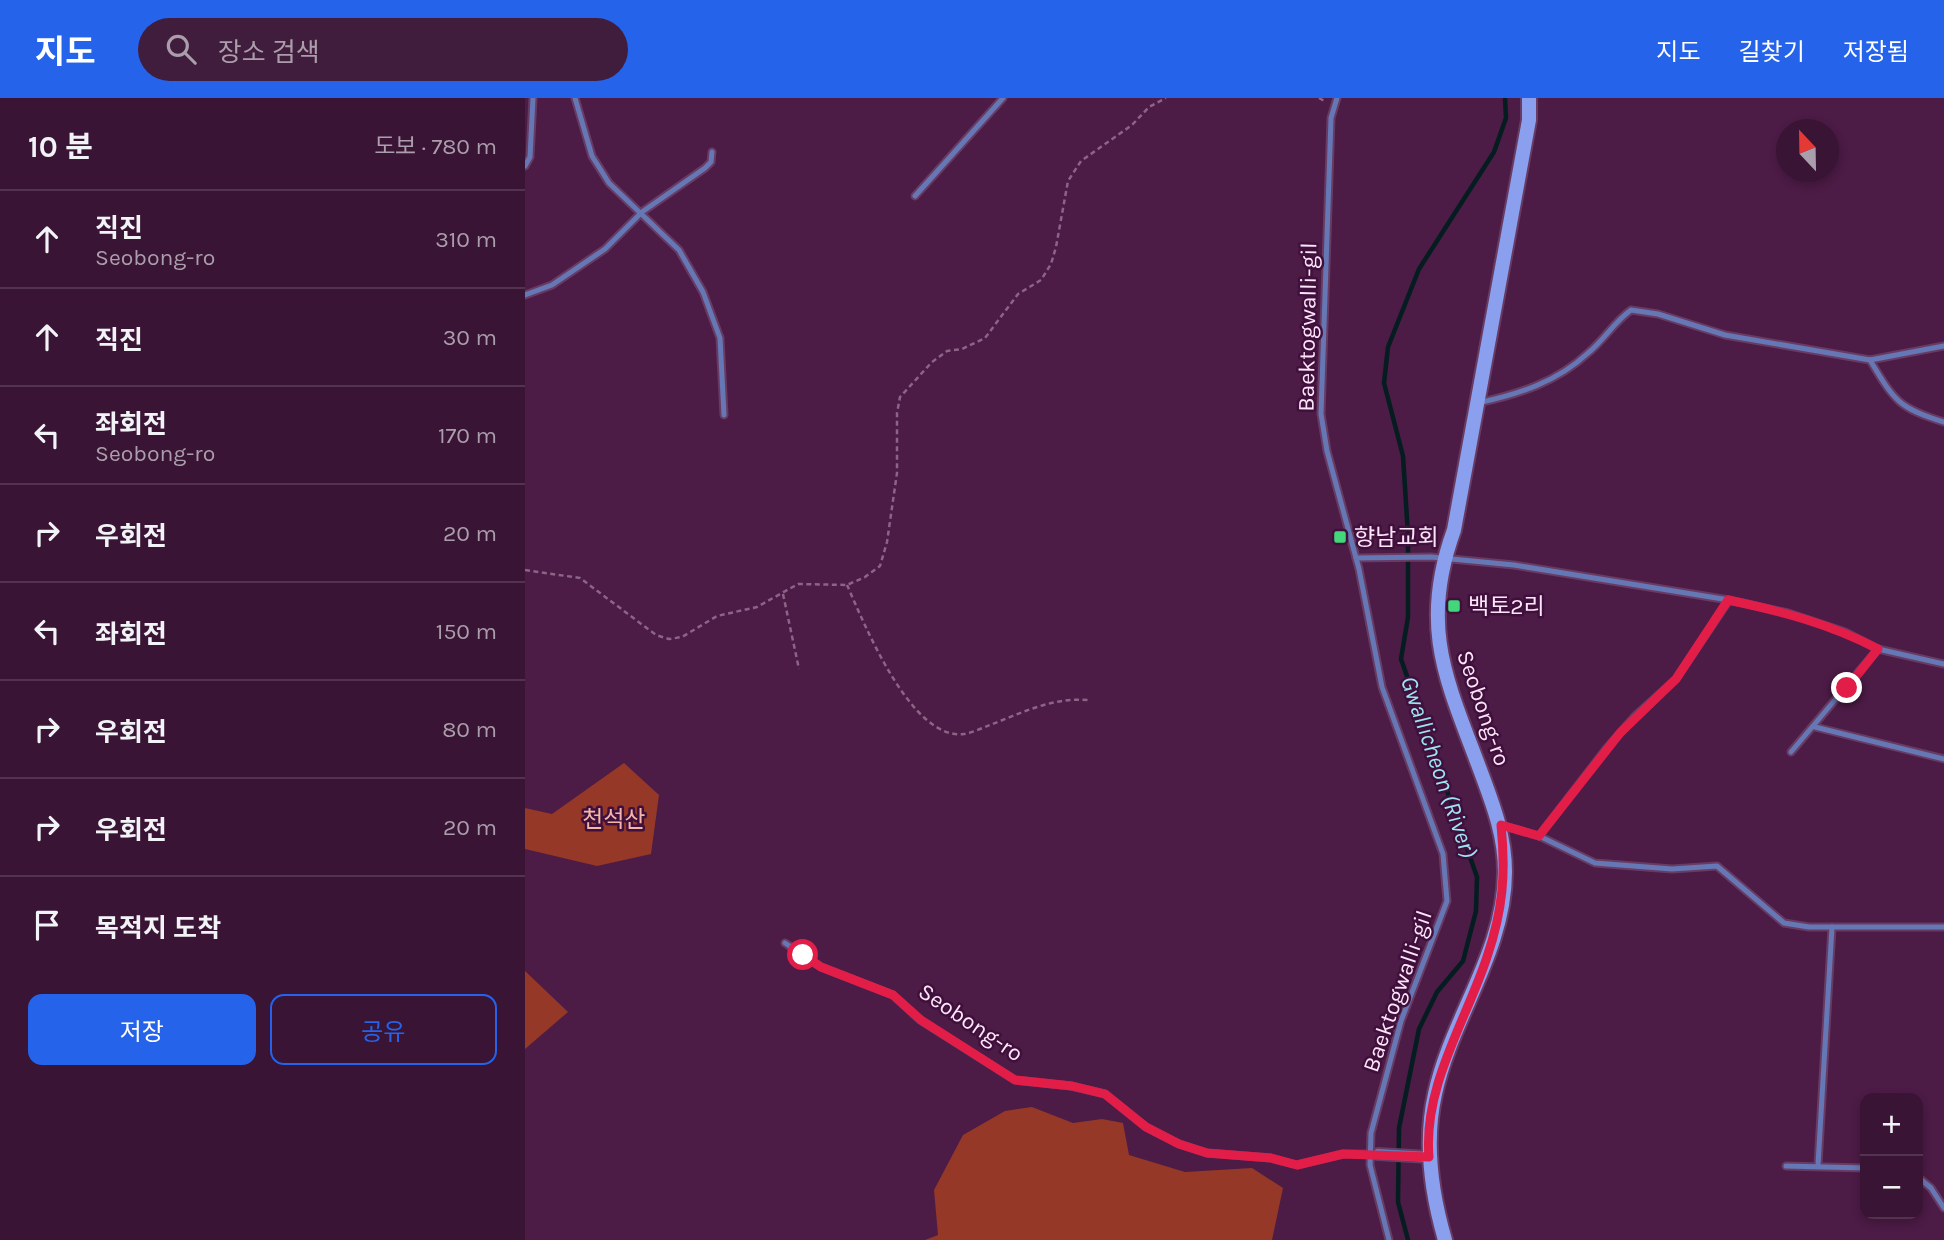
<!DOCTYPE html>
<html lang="ko">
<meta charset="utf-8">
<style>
:root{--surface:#391434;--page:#401d3c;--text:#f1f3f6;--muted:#ab9eac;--line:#53334f;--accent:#2563eb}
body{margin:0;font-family:Karla,"Noto Sans KR",sans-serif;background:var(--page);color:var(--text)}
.controls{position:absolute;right:21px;bottom:21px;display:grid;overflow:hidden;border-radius:14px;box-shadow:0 4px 10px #0003}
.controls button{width:63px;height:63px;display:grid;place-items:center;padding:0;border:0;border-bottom:2px solid var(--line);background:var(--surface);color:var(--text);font:35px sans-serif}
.compass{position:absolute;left:1251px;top:21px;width:63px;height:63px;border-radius:50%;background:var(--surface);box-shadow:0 4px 10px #0003;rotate:338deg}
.stop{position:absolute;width:21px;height:21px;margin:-16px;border:5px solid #e11d48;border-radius:50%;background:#fff}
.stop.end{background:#e11d48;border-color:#fff;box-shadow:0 2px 7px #0008}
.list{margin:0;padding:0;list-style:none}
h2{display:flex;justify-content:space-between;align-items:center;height:91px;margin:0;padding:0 28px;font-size:30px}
h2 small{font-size:23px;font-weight:400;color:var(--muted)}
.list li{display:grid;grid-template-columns:46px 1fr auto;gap:21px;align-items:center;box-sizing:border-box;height:98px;padding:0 28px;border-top:2px solid var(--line)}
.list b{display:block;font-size:26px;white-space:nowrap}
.list p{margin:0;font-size:23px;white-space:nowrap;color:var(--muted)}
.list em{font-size:23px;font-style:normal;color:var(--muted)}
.actions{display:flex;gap:14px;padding:21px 28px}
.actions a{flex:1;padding:16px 0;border:2px solid var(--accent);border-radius:14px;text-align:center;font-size:24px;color:var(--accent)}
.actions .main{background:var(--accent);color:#fff}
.icon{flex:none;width:38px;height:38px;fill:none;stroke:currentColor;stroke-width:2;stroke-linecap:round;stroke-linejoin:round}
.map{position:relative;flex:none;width:1419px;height:1142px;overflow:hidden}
header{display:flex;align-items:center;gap:42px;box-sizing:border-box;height:98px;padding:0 35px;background:var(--accent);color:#fff}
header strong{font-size:33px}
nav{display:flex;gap:38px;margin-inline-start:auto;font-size:24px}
.search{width:490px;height:63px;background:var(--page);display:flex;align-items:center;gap:18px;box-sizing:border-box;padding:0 24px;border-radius:38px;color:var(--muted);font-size:26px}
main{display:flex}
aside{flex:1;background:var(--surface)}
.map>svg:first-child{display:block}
.green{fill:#953828}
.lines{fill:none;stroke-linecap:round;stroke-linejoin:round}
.stream{stroke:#051d21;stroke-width:4.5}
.service-casing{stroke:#683b63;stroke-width:9}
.minor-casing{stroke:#683b63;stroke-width:14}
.secondary-casing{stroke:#683b63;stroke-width:18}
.path{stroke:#8c6487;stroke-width:2.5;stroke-dasharray:5 3.5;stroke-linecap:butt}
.service{stroke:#6677b5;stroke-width:5}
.minor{stroke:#6677b5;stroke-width:10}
.secondary{stroke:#8a9fee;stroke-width:14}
.route{stroke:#e11d48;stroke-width:9}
.poi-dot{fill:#43d77b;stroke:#40103c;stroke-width:2.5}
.labels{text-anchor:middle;stroke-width:5;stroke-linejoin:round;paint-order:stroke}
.street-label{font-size:23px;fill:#fee5fa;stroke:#40103c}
.poi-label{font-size:23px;fill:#fee5fa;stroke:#40103c;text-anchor:start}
.park-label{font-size:23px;fill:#f4b6a9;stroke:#40103c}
.water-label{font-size:24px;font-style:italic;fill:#9de5f4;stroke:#40103c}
</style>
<header>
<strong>지도</strong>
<div class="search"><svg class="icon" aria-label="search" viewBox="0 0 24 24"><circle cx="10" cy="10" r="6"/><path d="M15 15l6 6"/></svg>장소 검색</div>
<nav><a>지도</a><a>길찾기</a><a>저장됨</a></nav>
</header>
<main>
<aside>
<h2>10 분<small>도보 · 780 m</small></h2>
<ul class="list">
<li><svg class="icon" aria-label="ahead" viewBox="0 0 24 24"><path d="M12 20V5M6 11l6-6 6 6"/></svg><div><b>직진</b><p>Seobong-ro</p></div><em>310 m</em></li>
<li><svg class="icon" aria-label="ahead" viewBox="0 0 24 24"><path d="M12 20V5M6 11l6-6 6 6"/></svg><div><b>직진</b></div><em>30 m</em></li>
<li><svg class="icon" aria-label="left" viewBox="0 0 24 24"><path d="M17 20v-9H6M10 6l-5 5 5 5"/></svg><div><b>좌회전</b><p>Seobong-ro</p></div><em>170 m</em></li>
<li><svg class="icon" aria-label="right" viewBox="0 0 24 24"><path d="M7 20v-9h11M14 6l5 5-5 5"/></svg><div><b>우회전</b></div><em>20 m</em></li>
<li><svg class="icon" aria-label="left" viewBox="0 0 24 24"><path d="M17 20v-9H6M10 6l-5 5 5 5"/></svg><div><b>좌회전</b></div><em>150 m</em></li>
<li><svg class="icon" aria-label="right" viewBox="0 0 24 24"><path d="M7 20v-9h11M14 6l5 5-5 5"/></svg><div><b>우회전</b></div><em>80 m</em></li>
<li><svg class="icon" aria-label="right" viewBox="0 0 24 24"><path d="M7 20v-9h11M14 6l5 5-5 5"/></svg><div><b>우회전</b></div><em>20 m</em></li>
<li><svg class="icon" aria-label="arrive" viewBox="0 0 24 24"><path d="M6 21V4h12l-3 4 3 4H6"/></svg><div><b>목적지 도착</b></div></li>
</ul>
<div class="actions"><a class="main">저장</a><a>공유</a></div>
</aside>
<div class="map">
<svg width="1419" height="1142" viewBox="0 0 1419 1142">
<rect width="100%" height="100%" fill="#4c1b46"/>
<g class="green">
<path d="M 99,665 L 134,697 L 126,756 L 72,768 L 0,751 L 0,710 L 27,716 Z"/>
<path d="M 0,873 L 43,914 L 0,951 Z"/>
<path d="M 507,1009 L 548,1025 L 577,1021 L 598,1025 L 604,1057 L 660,1074 L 727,1070 L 758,1090 L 747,1142 L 400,1142 L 413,1137 L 409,1092 L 438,1037 L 480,1013 Z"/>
</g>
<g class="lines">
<path class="stream" d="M 883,1142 L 873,1104 L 874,1030 L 894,931 L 912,894 L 938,863 L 951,813 L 952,779 L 876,561 L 883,519 L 883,437 L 878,358 L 859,285 L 863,249 L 894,171 L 969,54 L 981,20 L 980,0"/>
<defs>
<g id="service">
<path d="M 50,0 L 67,58 L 84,85 L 154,152 L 178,194 L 195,240 L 199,317"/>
<path d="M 812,0 L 806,20 L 796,316 L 802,353 L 834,471 L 857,589 L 918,756 L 922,803 L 876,923 L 846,1035 L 845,1067 L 864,1142"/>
<path d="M 0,68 L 5,59 L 8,0"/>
<path d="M 390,98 L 478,0"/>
<path d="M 0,197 L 27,187 L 80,151 L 117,114 L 180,70 L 186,64 L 187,54"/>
<path d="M 1345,262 C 1369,302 1373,310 1419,324"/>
<path d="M 953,305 C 994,296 1032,284 1063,255 C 1079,242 1089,224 1106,212 L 1133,216 L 1200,237 L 1345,262 L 1419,248"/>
<path d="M 831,460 L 906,459 L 989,467 L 1204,502 L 1263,515 L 1320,534 L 1353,551 L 1419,566"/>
<path d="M 1290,629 L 1419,661"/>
<path d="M 1266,654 L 1353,551"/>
<path d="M 976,727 L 1014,738 L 1070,765 L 1147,771 L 1192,768 L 1259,825 L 1284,829 L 1419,829"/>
<path d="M 1014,738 L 1081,651 L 1110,618 L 1151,581 L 1204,502"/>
<path d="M 260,845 L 296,869 L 368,897 L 395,922 L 490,982 L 546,988 L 580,996 L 621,1029 L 654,1046 L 682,1055 L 746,1060 L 772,1067 L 818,1056 L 847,1056"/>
<path d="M 1293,1067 L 1307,829"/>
<path d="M 1261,1068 L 1340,1070"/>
<path d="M 1393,1079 L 1406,1090 L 1419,1110"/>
</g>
<path id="minor" d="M 853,1056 L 904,1059"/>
<path id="secondary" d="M 920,1142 C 906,1094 899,1045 910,996 C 926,920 980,854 980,774 C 980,739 969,709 957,677 C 923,585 893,531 929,432 L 1004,22 L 1004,0"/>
</defs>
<use href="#service" class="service-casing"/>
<use href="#minor" class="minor-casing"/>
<use href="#secondary" class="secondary-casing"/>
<g class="path">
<path d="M 794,0 L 801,4"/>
<path d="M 0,472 L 55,480 L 131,537 L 144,541 L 157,539 L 192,518 L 232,509 L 273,486 L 322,487 L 340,479 L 355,468 L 362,444 L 372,375 L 372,315 L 375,299 L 407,264 L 422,253 L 437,251 L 460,240 L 493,196 L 516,182 L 526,166 L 531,149 L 543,83 L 556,63 L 607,27 L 624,9 L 641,0"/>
<path d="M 322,487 C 339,525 386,643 439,636 C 447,635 457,630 465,627 C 496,615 528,599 563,602"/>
<path d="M 258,496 L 274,571"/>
</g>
<use href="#service" class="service"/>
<use href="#minor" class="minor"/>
<use href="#secondary" class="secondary"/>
</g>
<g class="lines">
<path class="route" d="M 278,857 L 296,869 L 368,897 L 396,922 L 490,982 L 547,988 L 580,996 L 621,1029 L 654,1046 L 682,1055 L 746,1060 L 772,1067 L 818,1056 L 904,1059 C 898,988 941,923 962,859 C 978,812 981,775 976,727 L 1014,738 L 1095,635 L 1151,581 L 1203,502 C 1256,513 1305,526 1353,551 L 1322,590"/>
</g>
<g class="poi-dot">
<rect x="808" y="432" width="14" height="14" rx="3.5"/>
<rect x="922" y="501" width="14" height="14" rx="3.5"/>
</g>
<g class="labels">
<g class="street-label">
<text transform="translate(782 229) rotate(-89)" y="8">Baektogwalli-gil</text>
<text transform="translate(959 610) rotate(71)" y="8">Seobong-ro</text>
<text transform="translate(872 893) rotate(-71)" y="8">Baektogwalli-gil</text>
<text transform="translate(446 924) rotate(34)" y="8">Seobong-ro</text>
</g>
<g class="poi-label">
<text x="829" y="447">향남교회</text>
<text x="943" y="516">백토2리</text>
</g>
<g class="park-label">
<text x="89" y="729">천석산</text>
</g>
<g class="water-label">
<text transform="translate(914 669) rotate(71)" y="8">Gwallicheon (River)</text>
</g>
</g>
</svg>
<div class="controls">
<button>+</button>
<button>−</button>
</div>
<svg class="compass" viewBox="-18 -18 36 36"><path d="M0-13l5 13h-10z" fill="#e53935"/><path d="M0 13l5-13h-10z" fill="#ab9eac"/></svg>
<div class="stop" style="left:278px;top:857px"></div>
<div class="stop end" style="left:1322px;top:590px"></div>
</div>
</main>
